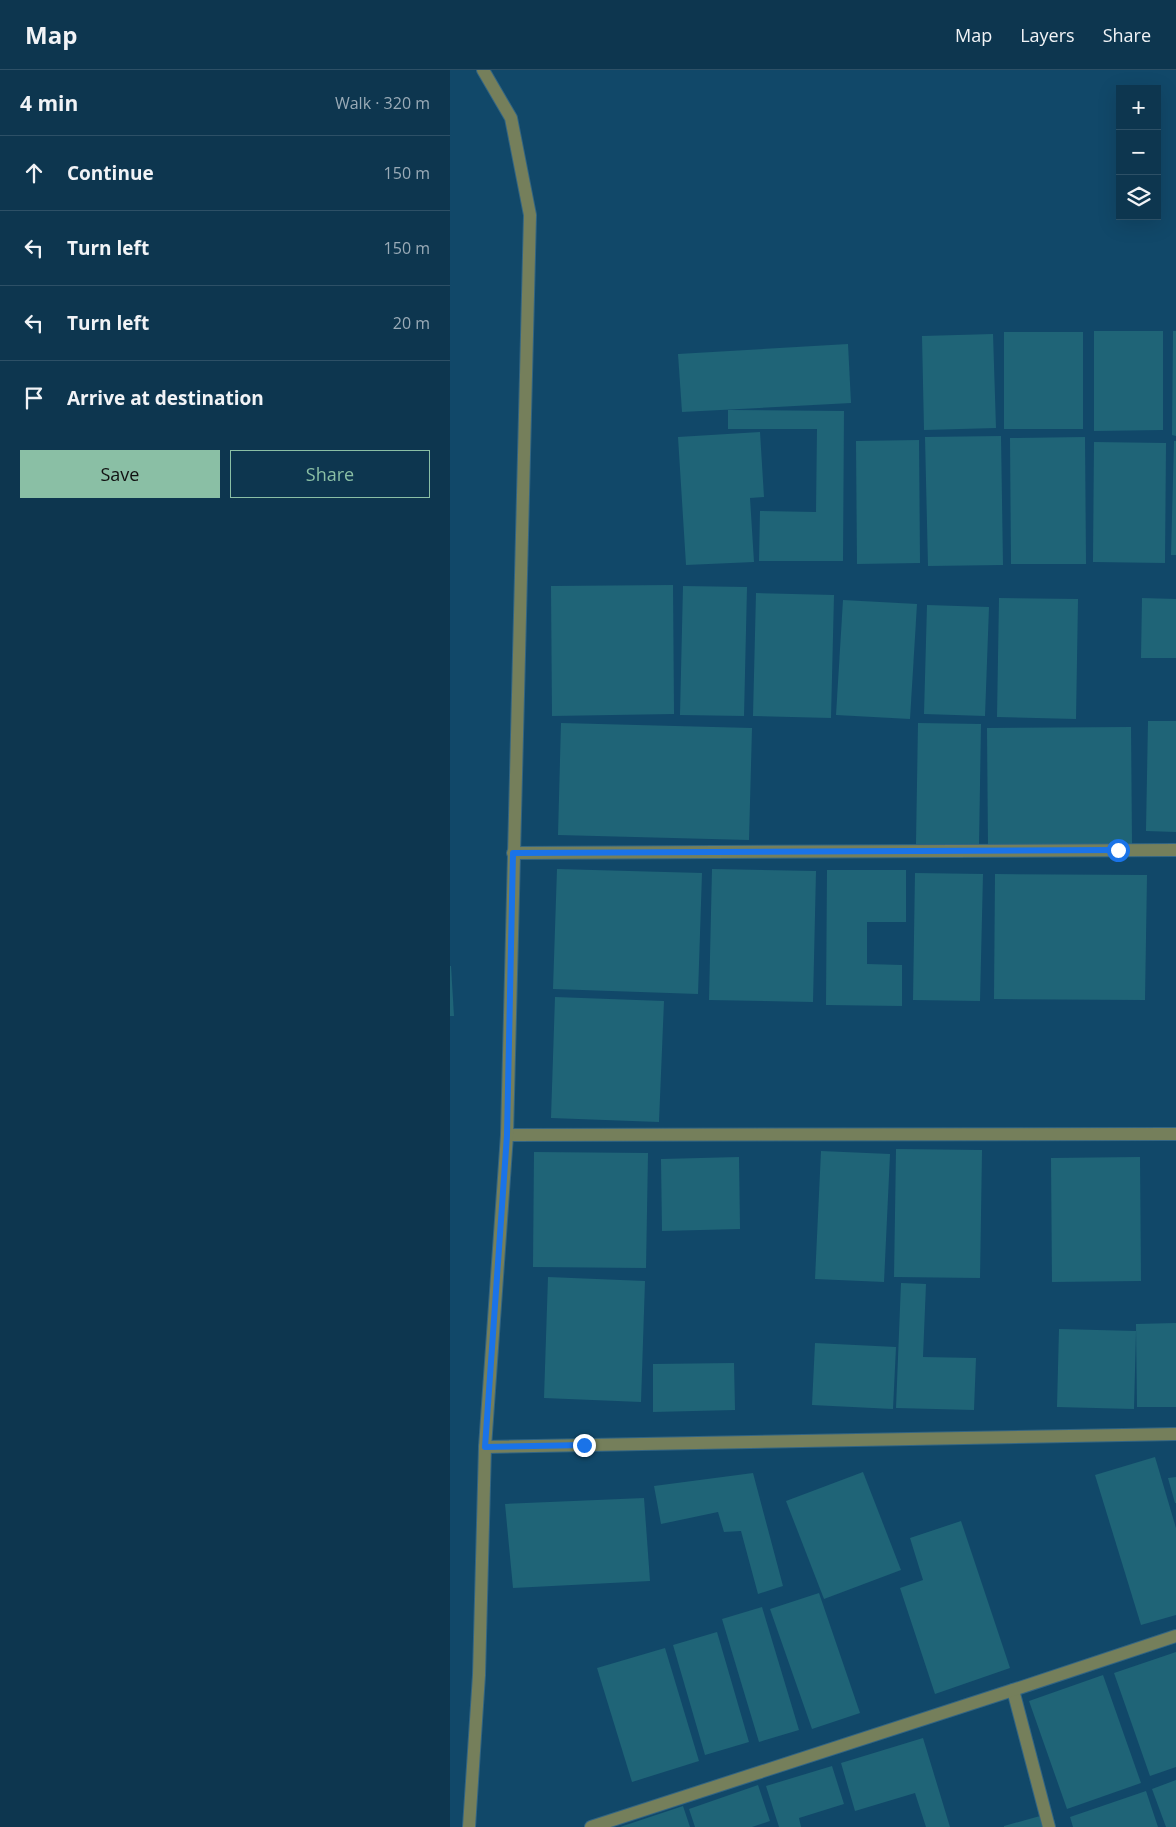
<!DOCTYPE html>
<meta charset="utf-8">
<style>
:root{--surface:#0d364f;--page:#163e56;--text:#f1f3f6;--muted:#9aabb7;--line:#2d5066;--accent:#8abfa5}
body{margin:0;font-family:"Open Sans",sans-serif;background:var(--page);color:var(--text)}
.controls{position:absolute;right:15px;top:15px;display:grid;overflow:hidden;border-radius:0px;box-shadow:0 5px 20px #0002}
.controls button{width:45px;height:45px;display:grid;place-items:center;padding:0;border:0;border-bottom:1px solid var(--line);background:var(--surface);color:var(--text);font:25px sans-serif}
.stop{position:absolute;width:15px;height:15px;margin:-11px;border:4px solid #1a73e8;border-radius:50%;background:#fff}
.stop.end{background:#1a73e8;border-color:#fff;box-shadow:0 1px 5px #0008}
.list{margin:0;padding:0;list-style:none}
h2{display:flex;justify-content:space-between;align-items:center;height:65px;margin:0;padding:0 20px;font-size:21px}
h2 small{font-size:16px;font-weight:400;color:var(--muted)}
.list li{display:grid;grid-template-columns:32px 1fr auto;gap:15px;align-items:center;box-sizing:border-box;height:75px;padding:0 20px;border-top:1px solid var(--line)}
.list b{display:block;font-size:19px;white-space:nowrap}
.list em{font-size:16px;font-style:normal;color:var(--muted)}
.actions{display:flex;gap:10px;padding:15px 20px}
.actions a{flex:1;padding:11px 0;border:1px solid var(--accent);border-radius:0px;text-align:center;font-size:18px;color:var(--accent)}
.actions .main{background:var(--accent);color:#111}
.icon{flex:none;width:28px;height:28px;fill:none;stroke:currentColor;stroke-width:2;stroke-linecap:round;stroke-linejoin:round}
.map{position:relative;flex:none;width:726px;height:1757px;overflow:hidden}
header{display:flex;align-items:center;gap:30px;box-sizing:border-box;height:70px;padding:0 25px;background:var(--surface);border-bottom:1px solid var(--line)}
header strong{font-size:24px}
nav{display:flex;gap:28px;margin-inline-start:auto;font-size:18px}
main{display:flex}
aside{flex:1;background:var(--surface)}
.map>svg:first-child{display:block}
.building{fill:#1f6477}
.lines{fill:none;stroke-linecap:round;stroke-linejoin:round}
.minor-casing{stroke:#326584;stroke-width:14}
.minor{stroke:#757f5b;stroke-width:12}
.route{stroke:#1a73e8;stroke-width:6}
</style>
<header>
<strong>Map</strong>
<nav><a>Map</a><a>Layers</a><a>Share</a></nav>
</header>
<main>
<aside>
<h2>4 min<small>Walk · 320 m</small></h2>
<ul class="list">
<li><svg class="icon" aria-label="ahead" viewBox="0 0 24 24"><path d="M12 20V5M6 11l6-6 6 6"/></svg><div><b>Continue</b></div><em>150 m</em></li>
<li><svg class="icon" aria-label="left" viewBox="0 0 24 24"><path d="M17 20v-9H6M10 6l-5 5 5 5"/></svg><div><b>Turn left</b></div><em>150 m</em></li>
<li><svg class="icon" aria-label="left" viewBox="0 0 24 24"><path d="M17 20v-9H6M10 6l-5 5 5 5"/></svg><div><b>Turn left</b></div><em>20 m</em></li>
<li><svg class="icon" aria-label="arrive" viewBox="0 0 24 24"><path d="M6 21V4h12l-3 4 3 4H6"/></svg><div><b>Arrive at destination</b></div></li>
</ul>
<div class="actions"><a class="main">Save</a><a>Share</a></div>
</aside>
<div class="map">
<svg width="726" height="1757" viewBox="0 0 726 1757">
<rect width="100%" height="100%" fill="#114869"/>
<g class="building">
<path d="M 644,261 L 713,261 L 713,360 L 644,361 Z"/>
<path d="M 723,261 L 726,261 L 726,366 L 722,365 Z"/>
<rect x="554" y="262" width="79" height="97"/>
<path d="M 543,264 L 546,358 L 474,360 L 472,266 Z"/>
<path d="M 398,274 L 401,333 L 232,342 L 228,284 Z"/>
<path d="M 278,340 L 394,341 L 393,491 L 309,491 L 310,441 L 366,442 L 367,359 L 278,359 Z"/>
<path d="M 310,362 L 314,427 L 300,428 L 304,492 L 236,495 L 228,367 Z"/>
<path d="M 551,366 L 553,495 L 478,496 L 475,367 Z"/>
<path d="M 635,367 L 636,494 L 561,494 L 560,368 Z"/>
<path d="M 469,370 L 470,493 L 407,494 L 406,371 Z"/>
<path d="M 724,371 L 726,371 L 726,485 L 721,485 Z"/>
<path d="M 644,372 L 716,373 L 715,493 L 643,492 Z"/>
<path d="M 223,515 L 224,644 L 102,646 L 101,516 Z"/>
<path d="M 233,516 L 297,517 L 294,646 L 230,645 Z"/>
<path d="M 306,523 L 384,525 L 381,648 L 303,646 Z"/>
<path d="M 549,528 L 628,529 L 626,649 L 547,647 Z"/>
<path d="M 692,528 L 726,529 L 726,588 L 691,588 Z"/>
<path d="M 393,530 L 467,534 L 460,649 L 386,645 Z"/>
<path d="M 477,535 L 539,537 L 535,646 L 474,644 Z"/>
<path d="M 698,651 L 726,651 L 726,762 L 696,761 Z"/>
<path d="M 111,653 L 302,658 L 299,770 L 108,765 Z"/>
<path d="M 468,653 L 531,654 L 529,775 L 466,774 Z"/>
<path d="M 681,657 L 682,774 L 538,776 L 537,658 Z"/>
<path d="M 107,799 L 252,803 L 248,924 L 103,919 Z"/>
<path d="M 262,799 L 366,801 L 363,932 L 259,930 Z"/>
<path d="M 377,800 L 456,800 L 456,852 L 417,852 L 417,894 L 452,895 L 452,936 L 376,935 Z"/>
<path d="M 465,803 L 533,804 L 530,931 L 463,930 Z"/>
<path d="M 545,804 L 697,805 L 695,930 L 544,929 Z"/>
<path d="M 0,896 L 1,896 L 4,946 L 0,946 Z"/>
<path d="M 105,927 L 214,931 L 209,1052 L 101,1048 Z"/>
<path d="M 446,1079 L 532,1080 L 530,1208 L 444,1207 Z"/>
<path d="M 371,1081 L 440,1084 L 434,1212 L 365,1209 Z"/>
<path d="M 84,1082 L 198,1083 L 196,1198 L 83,1197 Z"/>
<path d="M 289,1087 L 290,1159 L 212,1161 L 211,1089 Z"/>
<path d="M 690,1087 L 691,1211 L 602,1212 L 601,1088 Z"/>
<path d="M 98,1207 L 195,1211 L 191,1332 L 94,1328 Z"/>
<path d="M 451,1213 L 476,1214 L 473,1287 L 526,1288 L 524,1340 L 446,1338 Z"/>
<path d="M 726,1253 L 726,1337 L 687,1337 L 686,1254 Z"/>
<path d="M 609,1259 L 686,1261 L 684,1339 L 607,1337 Z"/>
<path d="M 365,1273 L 446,1277 L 443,1339 L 362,1335 Z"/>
<path d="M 284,1293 L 285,1340 L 203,1342 L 203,1294 Z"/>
<path d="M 705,1387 L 726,1458 L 726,1545 L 691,1555 L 645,1405 Z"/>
<path d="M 413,1402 L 451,1500 L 374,1529 L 336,1431 Z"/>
<path d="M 303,1403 L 333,1516 L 308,1524 L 291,1461 L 274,1462 L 268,1442 L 211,1454 L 204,1416 Z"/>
<path d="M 726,1407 L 726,1433 L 725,1433 L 718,1408 Z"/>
<path d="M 194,1428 L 200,1511 L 63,1518 L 55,1434 Z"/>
<path d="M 511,1451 L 560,1598 L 485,1624 L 450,1518 L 473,1510 L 460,1468 Z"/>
<path d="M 369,1523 L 410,1643 L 362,1659 L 320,1539 Z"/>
<path d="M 312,1537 L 349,1660 L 309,1672 L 272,1549 Z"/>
<path d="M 267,1562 L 299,1672 L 255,1685 L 223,1575 Z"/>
<path d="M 215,1578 L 249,1691 L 182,1712 L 147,1598 Z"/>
<path d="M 726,1582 L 726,1697 L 700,1706 L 664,1603 Z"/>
<path d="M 653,1605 L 691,1713 L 617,1739 L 579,1631 Z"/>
<path d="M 473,1668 L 500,1757 L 476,1757 L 465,1723 L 405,1741 L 391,1693 Z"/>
<path d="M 382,1696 L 394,1734 L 349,1748 L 351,1757 L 329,1757 L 316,1716 Z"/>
<path d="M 726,1710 L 726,1757 L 716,1757 L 702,1719 Z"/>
<path d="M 308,1715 L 320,1751 L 302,1757 L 245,1757 L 239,1739 Z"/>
<path d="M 696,1721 L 708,1757 L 623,1757 L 620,1747 Z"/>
<path d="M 233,1736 L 240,1757 L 170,1757 Z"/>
<path d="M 590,1746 L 593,1757 L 554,1757 L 554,1756 Z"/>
</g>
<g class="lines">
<defs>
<g id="minor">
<path d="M 63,783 L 726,780"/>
<path d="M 57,1065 L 726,1064"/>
<path d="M 35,1377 L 726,1364"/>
<path d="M 563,1620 L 599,1757"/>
<path d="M 19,1757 L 29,1605 L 35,1377 L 57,1065 L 80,145 L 61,48 L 33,0"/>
<path d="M 141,1757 L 563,1620 L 726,1566"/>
</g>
</defs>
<use href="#minor" class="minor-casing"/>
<use href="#minor" class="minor"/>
</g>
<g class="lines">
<path class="route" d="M 134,1375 L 35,1377 L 57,1065 L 63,783 L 668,780"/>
</g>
</svg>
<div class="controls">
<button>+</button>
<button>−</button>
<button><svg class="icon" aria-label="layers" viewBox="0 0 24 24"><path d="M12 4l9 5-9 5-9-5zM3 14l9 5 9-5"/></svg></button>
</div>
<div class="stop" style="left:668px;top:780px"></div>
<div class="stop end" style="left:134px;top:1375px"></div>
</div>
</main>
